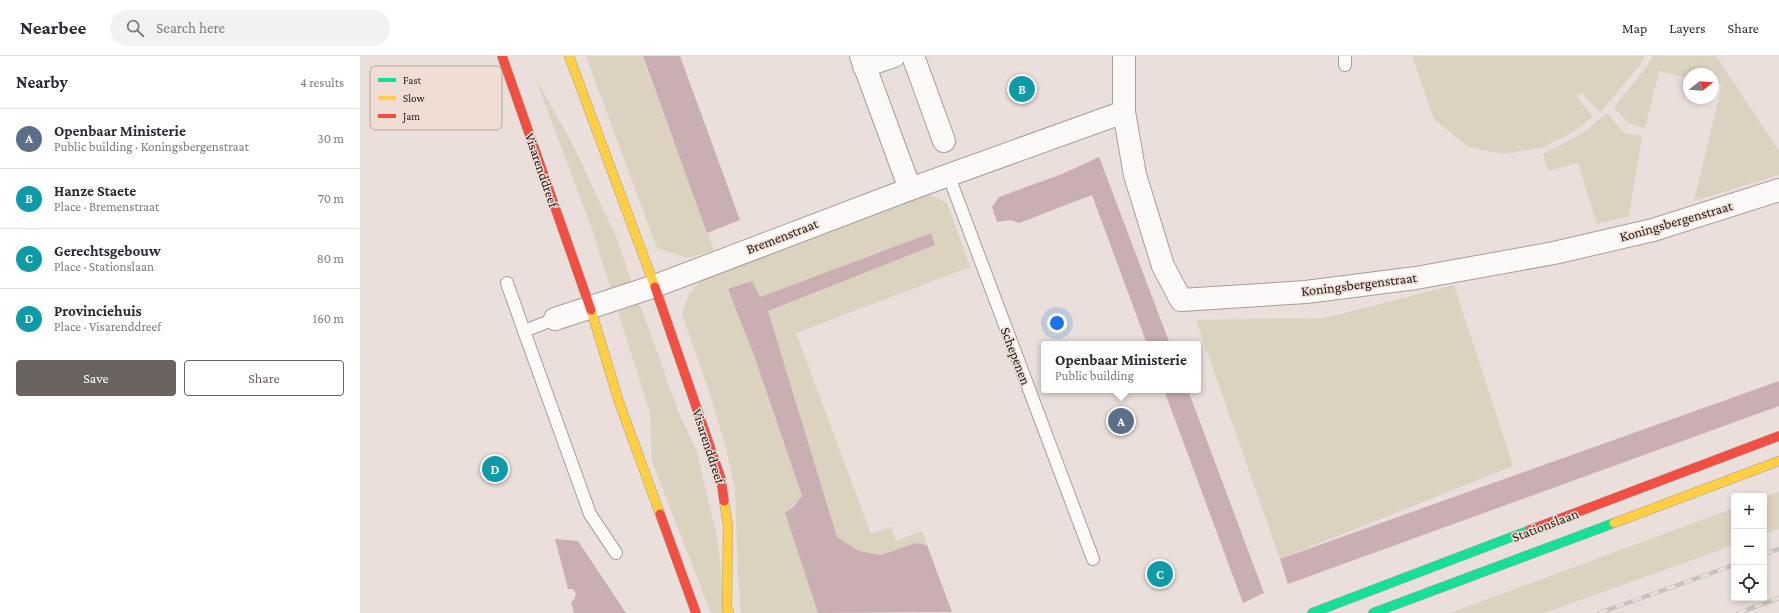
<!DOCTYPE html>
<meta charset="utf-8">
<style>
:root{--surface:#fff;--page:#f2f2f3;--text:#2b2b33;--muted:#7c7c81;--line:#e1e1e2;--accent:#6b635f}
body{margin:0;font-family:"Crimson Pro",serif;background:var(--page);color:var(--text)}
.controls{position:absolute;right:12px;bottom:12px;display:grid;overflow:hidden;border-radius:4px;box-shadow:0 2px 6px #0003}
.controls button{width:36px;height:36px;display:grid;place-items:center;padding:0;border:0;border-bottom:1px solid var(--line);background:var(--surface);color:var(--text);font:20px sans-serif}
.compass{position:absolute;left:1323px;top:12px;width:36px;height:36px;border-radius:50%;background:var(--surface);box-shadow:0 2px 6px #0003;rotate:73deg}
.you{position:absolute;left:697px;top:267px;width:14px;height:14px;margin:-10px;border:3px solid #fff;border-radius:50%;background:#1a73e8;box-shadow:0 0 0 6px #1a73e833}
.badge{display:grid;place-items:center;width:26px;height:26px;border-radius:50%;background:var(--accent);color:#fff;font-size:13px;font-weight:700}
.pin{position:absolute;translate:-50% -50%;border:2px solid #fff;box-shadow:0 1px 4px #0006}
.popup{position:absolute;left:681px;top:285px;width:160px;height:52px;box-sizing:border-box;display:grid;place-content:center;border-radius:4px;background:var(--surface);filter:drop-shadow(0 1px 3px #0005);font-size:13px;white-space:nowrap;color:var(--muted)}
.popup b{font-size:15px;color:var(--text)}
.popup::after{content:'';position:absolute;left:50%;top:100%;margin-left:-8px;border:8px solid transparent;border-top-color:var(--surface)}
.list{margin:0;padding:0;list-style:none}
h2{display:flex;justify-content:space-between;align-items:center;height:52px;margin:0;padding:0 16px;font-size:17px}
h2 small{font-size:13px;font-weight:400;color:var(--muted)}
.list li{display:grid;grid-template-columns:26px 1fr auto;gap:12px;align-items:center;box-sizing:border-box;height:60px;padding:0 16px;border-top:1px solid var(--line)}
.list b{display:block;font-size:15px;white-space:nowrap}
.list p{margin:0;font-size:13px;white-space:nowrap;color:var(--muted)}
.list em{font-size:13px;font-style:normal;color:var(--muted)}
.actions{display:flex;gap:8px;padding:12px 16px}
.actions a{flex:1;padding:9px 0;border:1px solid var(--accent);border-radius:4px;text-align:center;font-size:14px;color:var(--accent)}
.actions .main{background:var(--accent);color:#fff}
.icon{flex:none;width:22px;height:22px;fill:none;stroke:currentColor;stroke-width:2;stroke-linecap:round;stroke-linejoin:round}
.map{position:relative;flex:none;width:1419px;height:557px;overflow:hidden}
header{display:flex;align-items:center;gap:24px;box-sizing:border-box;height:56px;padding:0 20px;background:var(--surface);border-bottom:1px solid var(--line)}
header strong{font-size:19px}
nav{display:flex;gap:22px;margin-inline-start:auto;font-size:14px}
.search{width:280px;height:36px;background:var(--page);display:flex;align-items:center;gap:10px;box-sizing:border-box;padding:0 14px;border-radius:22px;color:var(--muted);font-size:15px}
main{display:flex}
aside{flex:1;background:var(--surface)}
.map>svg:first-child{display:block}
.green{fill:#dbd2c0}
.water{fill:#caafb2}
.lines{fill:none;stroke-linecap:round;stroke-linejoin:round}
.lane-casing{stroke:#a69e9a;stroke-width:14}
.street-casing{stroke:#a69e9a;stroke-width:24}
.fast-casing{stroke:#a69e9a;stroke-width:10}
.slow-casing{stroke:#a69e9a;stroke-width:10}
.jam-casing{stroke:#a69e9a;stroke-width:10}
.lane{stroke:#fcfaf9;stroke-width:12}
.street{stroke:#fcfaf9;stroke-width:22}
.fast{stroke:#16e098;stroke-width:9}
.slow{stroke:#ffcf43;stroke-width:9}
.jam{stroke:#f24e42;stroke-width:9}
.rail-casing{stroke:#c5c2c0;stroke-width:4.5}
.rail{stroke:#f0ddd4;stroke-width:3;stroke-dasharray:9;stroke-linecap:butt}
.labels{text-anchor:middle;stroke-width:3;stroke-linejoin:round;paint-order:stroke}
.street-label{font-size:14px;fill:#27201d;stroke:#f0ddd4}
.key{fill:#f0ddd4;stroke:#b4a49d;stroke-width:1}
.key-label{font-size:11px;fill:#27201d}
</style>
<header>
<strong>Nearbee</strong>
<div class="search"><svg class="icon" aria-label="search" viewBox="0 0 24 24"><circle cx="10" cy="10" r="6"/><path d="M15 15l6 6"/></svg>Search here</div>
<nav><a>Map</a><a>Layers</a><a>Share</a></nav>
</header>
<main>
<aside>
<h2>Nearby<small>4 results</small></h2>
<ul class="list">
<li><span class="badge" style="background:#5c6f8a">A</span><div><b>Openbaar Ministerie</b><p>Public building · Koningsbergenstraat</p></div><em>30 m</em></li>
<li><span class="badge" style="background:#0f9aa8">B</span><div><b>Hanze Staete</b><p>Place · Bremenstraat</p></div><em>70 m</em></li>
<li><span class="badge" style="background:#0f9aa8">C</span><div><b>Gerechtsgebouw</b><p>Place · Stationslaan</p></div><em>80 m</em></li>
<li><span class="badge" style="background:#0f9aa8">D</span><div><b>Provinciehuis</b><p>Place · Visarenddreef</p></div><em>160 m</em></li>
</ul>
<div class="actions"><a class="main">Save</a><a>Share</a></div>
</aside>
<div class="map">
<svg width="1419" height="557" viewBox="0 0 1419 557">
<rect width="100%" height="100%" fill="#eadfda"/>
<g class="green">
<path d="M 226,0 L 282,0 L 354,194 L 328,202 L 297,192 Z"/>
<path d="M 1052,0 L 1285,0 L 1279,10 L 1240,57 L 1222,37 L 1216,40 L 1233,61 L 1212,77 L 1184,91 L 1144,98 L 1108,91 L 1074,63 Z"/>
<path d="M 1293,0 L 1356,0 L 1419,95 L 1419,119 L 1334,145 L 1362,29 L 1353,27 L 1353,18 L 1329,18 L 1329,22 L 1299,15 L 1285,72 L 1268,67 L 1254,51 L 1285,13 Z"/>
<path d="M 175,21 L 211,85 L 256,181 L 318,355 L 337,396 L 356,477 L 360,503 L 364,557 L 351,557 L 292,405 L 290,357 L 233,176 Z"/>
<path d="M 1247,57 L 1264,77 L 1282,80 L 1269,160 L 1237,168 L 1218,107 L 1188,115 L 1183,98 L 1223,77 Z"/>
<path d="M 564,136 L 587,147 L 610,211 L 436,277 L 511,478 L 531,471 L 536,485 L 562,475 L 567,489 L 555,487 L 521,499 L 499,495 L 477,481 L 408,255 L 575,189 L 571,177 L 400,241 L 368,233 L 395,302 L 442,440 L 425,457 L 458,557 L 381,557 L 378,518 L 375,432 L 366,392 L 349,335 L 322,258 L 329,238 L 341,224 L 361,214 Z"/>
<path d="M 1094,229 L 1153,410 L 920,503 L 836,264 L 965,262 Z"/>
<path d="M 1419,436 L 1419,473 L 1404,478 L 1404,441 Z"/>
<path d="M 1374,452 L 1374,489 L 1184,557 L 1090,557 Z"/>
</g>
<g class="water">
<path d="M 283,0 L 320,0 L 380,164 L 347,177 Z"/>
<path d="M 739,101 L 741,106 L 810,288 L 787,288 L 732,139 L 659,167 L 651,164 L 637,166 L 632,151 L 639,141 L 702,118 Z"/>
<path d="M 571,177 L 575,189 L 408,255 L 477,481 L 499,495 L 521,499 L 555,487 L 567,489 L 592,556 L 458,557 L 425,457 L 434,450 L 442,440 L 395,302 L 368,233 L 392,225 L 400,241 Z"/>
<path d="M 1419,325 L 1419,350 L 928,528 L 920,503 Z"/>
<path d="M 804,334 L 828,334 L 904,537 L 883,547 Z"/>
<path d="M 195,483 L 218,485 L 266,557 L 214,557 L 211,546 L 214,544 L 216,538 L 213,533 L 208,533 Z"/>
</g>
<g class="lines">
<defs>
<g id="lane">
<path d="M 985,0 L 985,9"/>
<path d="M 588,118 L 733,503"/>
<path d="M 147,227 L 164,275"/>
<path d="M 195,263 L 164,275 L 230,458 L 256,497"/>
</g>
<g id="street">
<path d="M 501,0 L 550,133"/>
<path d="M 553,0 L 584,85"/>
<path d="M 764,0 L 764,56 L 775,119 L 803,210 L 821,244 L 946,236 L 1056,222 L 1194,197 L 1293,174 L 1419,134"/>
<path d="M 504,10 L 534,0"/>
<path d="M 195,263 L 295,230 L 550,133 L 764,56"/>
</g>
<g id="fast">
<path d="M 952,557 L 1170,474"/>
<path d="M 1013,557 L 1254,467"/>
</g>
<g id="slow">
<path d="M 209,0 L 295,231"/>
<path d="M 231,254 L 259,346 L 300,458"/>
<path d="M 364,445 L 368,469 L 367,553 L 369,557"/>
<path d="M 1254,467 L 1419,405"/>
</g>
<g id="jam">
<path d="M 142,0 L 231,254"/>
<path d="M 295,231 L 361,423 L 364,445"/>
<path d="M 300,458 L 336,557"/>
<path d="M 1170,474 L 1419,380"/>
</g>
</defs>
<use href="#lane" class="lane-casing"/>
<use href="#street" class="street-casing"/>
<use href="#fast" class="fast-casing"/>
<use href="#slow" class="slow-casing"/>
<use href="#jam" class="jam-casing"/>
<use href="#lane" class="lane"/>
<use href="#street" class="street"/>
<use href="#fast" class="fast"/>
<use href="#slow" class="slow"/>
<use href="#jam" class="jam"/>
<defs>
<g id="rail">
<path d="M 1404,498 L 1419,493"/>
<path d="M 1239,557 L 1374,509"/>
<path d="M 1378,557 L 1419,542"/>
</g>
</defs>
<use href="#rail" class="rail-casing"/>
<use href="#rail" class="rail"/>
</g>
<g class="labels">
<g class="street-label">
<text transform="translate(182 114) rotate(71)" y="5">Visarenddreef</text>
<text transform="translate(1316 165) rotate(-16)" y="5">Koningsbergenstraat</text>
<text transform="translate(422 180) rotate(-21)" y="5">Bremenstraat</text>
<text transform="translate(999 228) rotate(-7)" y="5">Koningsbergenstraat</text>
<text transform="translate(656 300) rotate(69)" y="5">Schepenen</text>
<text transform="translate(349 390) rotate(72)" y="5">Visarenddreef</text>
<text transform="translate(1185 469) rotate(-21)" y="5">Stationslaan</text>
</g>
</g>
<rect x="10" y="10" width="132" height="64" rx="6" class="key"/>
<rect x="18" y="22" width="18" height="4" fill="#16e098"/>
<rect x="18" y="40" width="18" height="4" fill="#ffcf43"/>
<rect x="18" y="58" width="18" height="4" fill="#f24e42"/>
<g class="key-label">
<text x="43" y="28">Fast</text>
<text x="43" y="46">Slow</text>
<text x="43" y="64">Jam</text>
</g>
</svg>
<div class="controls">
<button>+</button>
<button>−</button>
<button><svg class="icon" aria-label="locate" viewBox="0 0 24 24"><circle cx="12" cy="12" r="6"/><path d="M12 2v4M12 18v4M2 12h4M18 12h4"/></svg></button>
</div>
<svg class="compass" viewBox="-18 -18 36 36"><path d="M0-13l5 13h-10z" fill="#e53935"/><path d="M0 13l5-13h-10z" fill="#7c7c81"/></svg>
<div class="you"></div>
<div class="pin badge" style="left:761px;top:365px;background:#5c6f8a">A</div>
<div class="popup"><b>Openbaar Ministerie</b>Public building</div>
<div class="pin badge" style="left:662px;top:33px;background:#0f9aa8">B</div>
<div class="pin badge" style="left:800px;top:518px;background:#0f9aa8">C</div>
<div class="pin badge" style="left:135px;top:413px;background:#0f9aa8">D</div>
</div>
</main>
